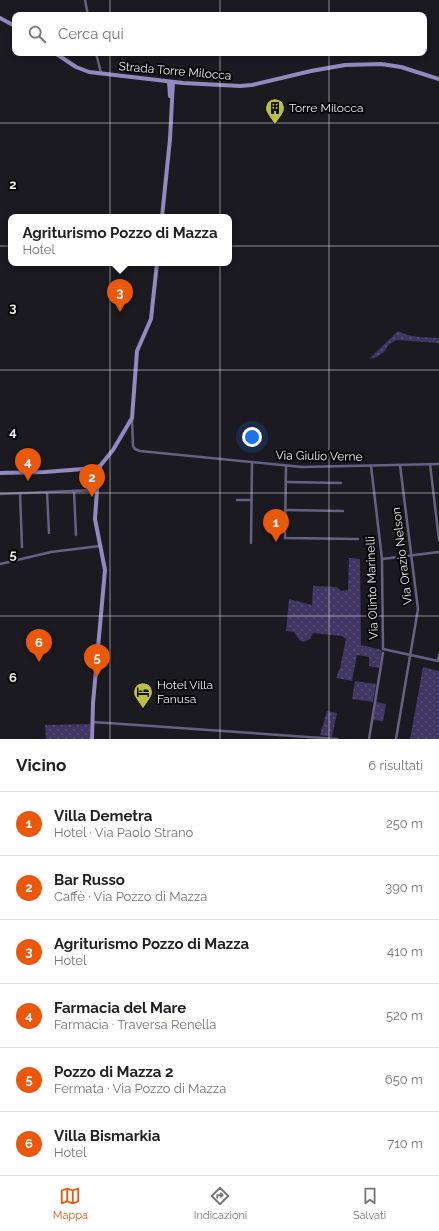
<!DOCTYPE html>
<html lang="it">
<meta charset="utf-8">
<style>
:root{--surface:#fff;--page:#f6f6f6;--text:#202124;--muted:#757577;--line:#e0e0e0;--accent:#ea580c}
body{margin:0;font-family:Raleway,sans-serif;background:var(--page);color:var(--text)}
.you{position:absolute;left:252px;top:437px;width:14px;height:14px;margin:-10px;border:3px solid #fff;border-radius:50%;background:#1a73e8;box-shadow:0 0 0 6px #1a73e833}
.badge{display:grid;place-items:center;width:26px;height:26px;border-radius:50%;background:var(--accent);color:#fff;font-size:13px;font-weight:700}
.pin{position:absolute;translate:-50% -33px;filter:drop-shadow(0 1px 2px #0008)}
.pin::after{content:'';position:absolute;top:21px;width:14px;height:12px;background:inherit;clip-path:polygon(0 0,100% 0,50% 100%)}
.popup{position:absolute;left:8px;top:214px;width:224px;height:52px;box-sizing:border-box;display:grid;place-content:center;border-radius:8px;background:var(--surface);filter:drop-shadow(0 1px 3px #0005);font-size:13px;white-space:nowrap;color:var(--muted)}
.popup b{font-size:15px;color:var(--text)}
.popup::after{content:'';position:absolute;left:50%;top:100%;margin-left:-8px;border:8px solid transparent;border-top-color:var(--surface)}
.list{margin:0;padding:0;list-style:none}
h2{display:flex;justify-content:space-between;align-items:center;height:52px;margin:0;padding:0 16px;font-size:17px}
h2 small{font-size:13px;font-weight:400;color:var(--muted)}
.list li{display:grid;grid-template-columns:26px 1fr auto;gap:12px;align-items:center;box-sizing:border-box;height:64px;padding:0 16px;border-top:1px solid var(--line)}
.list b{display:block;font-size:15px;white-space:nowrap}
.list p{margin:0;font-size:13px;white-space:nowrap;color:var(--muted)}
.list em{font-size:13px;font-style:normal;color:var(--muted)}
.icon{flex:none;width:22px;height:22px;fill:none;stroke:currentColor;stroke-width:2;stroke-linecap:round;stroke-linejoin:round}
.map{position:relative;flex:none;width:439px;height:739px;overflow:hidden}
.search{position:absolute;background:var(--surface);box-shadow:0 2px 6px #0003;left:12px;right:12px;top:12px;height:44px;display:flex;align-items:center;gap:10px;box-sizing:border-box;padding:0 14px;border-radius:8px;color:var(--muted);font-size:15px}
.sheet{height:436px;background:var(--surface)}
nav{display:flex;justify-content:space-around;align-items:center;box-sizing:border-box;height:56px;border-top:1px solid var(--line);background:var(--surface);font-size:11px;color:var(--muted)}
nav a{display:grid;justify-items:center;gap:2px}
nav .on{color:var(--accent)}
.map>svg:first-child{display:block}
.grass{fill:url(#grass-dots)}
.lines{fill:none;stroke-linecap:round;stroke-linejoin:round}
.street{stroke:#666183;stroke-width:2.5}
.secondary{stroke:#9189c0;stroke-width:4}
.grid{fill:none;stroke:#ecebf0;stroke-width:1;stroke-opacity:0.55}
.labels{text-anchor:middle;stroke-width:4;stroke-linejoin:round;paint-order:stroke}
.street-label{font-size:12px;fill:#ecebf0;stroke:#060608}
.poi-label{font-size:12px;fill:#ecebf0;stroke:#060608;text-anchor:start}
.grid-label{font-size:13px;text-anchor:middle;font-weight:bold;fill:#ecebf0;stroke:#060608;stroke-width:4;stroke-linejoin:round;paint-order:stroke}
</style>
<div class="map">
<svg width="439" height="739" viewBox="0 0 439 739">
<defs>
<pattern id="grass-dots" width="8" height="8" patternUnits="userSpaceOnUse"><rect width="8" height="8" fill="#3f3663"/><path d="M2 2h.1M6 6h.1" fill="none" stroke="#5b537a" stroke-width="1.8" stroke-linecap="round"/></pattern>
</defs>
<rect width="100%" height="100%" fill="#1b1a21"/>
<g class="grass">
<path d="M 398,331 C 411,338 424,337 439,338 L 439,343 L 397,340 L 389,344 L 385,351 L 377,357 L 369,359 Z"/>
<path d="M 349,558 L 360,559 L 361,645 L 382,650 L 379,668 L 369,666 L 369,657 L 357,655 L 352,681 L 336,678 L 340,668 L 346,639 L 342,636 L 313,633 L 310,639 L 304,642 L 299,640 L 294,632 L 286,631 L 289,599 L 312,605 L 313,586 L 337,587 L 341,591 L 348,590 Z"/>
<path d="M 423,667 L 439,671 L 439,739 L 410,739 Z"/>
<path d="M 355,681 L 376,684 L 373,702 L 352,699 Z"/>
<path d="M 376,702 L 386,704 L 383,721 L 373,720 Z"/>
<path d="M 327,711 L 337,713 L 332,737 L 320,735 Z"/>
<path d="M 90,724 L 90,739 L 46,739 L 45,725 Z"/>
</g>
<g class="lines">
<g class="street">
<path d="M 85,0 L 88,15"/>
<path d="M 96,53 L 101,73"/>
<path d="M 132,419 L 133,446 L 135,449 L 140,451 L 302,467 L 439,464"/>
<path d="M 430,464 L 439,540"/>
<path d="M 286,466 L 285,538 L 358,539"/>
<path d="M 371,466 L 382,559 L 383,649 L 438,661 L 439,655"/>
<path d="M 286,482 L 341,483"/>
<path d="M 74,491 L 76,535"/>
<path d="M 47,492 L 49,533"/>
<path d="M 20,493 L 22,547"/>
<path d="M 0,494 L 97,490"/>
<path d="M 237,500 L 252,500"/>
<path d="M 285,510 L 343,511"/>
<path d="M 251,543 L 252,462"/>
<path d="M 382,559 L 439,552"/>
<path d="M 0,564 L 51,552 L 100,546"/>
<path d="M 93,722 L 337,739"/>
<path d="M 369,739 L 383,653"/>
<path d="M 396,739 L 418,609 L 400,465"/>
</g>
<g class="secondary">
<path d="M 0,18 L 15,26"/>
<path d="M 55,53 L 76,67 L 89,72 L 183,83 L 240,86 L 252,85 L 311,71 L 345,65 L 381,64 L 401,67 L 439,79"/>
<path d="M 169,82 L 170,96"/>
<path d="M 162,217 L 170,139 L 173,82"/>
<path d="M 0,473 L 45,472 L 96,468 L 100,466"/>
<path d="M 92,739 L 93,703 L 105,570 L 95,519 L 97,490 L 100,470 L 100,466 L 113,450 L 132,418 L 137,351 L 151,319 L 157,263"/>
</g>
</g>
<path class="grid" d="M 110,0 L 110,15M 220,0 L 220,15M 329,0 L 329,15M 110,53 L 110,739M 220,53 L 220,739M 329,53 L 329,739M 0,123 L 439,123M 0,246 L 439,246M 0,370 L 439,370M 0,493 L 439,493M 0,616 L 439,616"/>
<defs>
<symbol id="building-pin" viewBox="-11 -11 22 30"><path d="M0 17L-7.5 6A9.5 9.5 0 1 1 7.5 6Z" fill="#bcbf44" stroke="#060608"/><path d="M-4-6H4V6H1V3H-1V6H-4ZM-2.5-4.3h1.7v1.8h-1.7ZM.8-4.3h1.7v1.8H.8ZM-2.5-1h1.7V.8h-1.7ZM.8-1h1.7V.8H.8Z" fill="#111"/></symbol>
<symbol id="hotel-pin" viewBox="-11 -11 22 30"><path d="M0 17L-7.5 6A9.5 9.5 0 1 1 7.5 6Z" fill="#bcbf44" stroke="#060608"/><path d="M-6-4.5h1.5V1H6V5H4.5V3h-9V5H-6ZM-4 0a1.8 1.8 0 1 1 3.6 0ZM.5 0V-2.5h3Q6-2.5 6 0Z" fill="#111"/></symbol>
</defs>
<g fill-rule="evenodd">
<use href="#building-pin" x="264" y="97" width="22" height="30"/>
<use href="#hotel-pin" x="132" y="681" width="22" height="30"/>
</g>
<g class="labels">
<g class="street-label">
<text transform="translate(175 71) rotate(5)" y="4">Strada Torre Milocca</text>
<text transform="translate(319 456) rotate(1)" y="4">Via Giulio Verne</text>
<text transform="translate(402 556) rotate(-97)" y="4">Via Orazio Nelson</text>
<text transform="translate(372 588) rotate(-92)" y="4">Via Olinto Marinelli</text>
</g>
<g class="poi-label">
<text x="289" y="112">Torre Milocca</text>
<text x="157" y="689">Hotel Villa<tspan x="157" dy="14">Fanusa</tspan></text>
</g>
</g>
<g class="grid-label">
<text x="13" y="189">2</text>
<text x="13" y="312">3</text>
<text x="13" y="436">4</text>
<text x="13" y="559">5</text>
<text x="13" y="682">6</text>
</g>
</svg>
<div class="you"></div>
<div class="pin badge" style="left:276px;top:542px">1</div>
<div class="pin badge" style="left:92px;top:497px">2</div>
<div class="pin badge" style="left:120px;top:312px">3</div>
<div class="popup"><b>Agriturismo Pozzo di Mazza</b>Hotel</div>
<div class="pin badge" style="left:28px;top:481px">4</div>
<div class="pin badge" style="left:97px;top:677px">5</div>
<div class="pin badge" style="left:39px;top:662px">6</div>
<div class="search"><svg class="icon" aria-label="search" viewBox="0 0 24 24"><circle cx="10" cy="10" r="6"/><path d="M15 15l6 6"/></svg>Cerca qui</div>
</div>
<section class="sheet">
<h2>Vicino<small>6 risultati</small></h2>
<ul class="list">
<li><span class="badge">1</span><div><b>Villa Demetra</b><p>Hotel · Via Paolo Strano</p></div><em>250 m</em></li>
<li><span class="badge">2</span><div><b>Bar Russo</b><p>Caffè · Via Pozzo di Mazza</p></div><em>390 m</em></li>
<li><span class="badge">3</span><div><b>Agriturismo Pozzo di Mazza</b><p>Hotel</p></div><em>410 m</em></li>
<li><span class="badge">4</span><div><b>Farmacia del Mare</b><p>Farmacia · Traversa Renella</p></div><em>520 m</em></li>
<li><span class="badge">5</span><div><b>Pozzo di Mazza 2</b><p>Fermata · Via Pozzo di Mazza</p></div><em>650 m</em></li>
<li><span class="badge">6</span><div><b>Villa Bismarkia</b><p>Hotel</p></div><em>710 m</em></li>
</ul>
</section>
<nav>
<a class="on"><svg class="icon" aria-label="map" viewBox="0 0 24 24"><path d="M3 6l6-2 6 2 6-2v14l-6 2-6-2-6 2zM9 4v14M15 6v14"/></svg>Mappa</a>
<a><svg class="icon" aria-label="directions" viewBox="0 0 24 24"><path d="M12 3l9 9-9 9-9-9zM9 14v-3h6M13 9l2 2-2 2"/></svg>Indicazioni</a>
<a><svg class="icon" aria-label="saved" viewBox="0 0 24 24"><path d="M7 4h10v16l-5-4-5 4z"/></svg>Salvati</a>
</nav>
